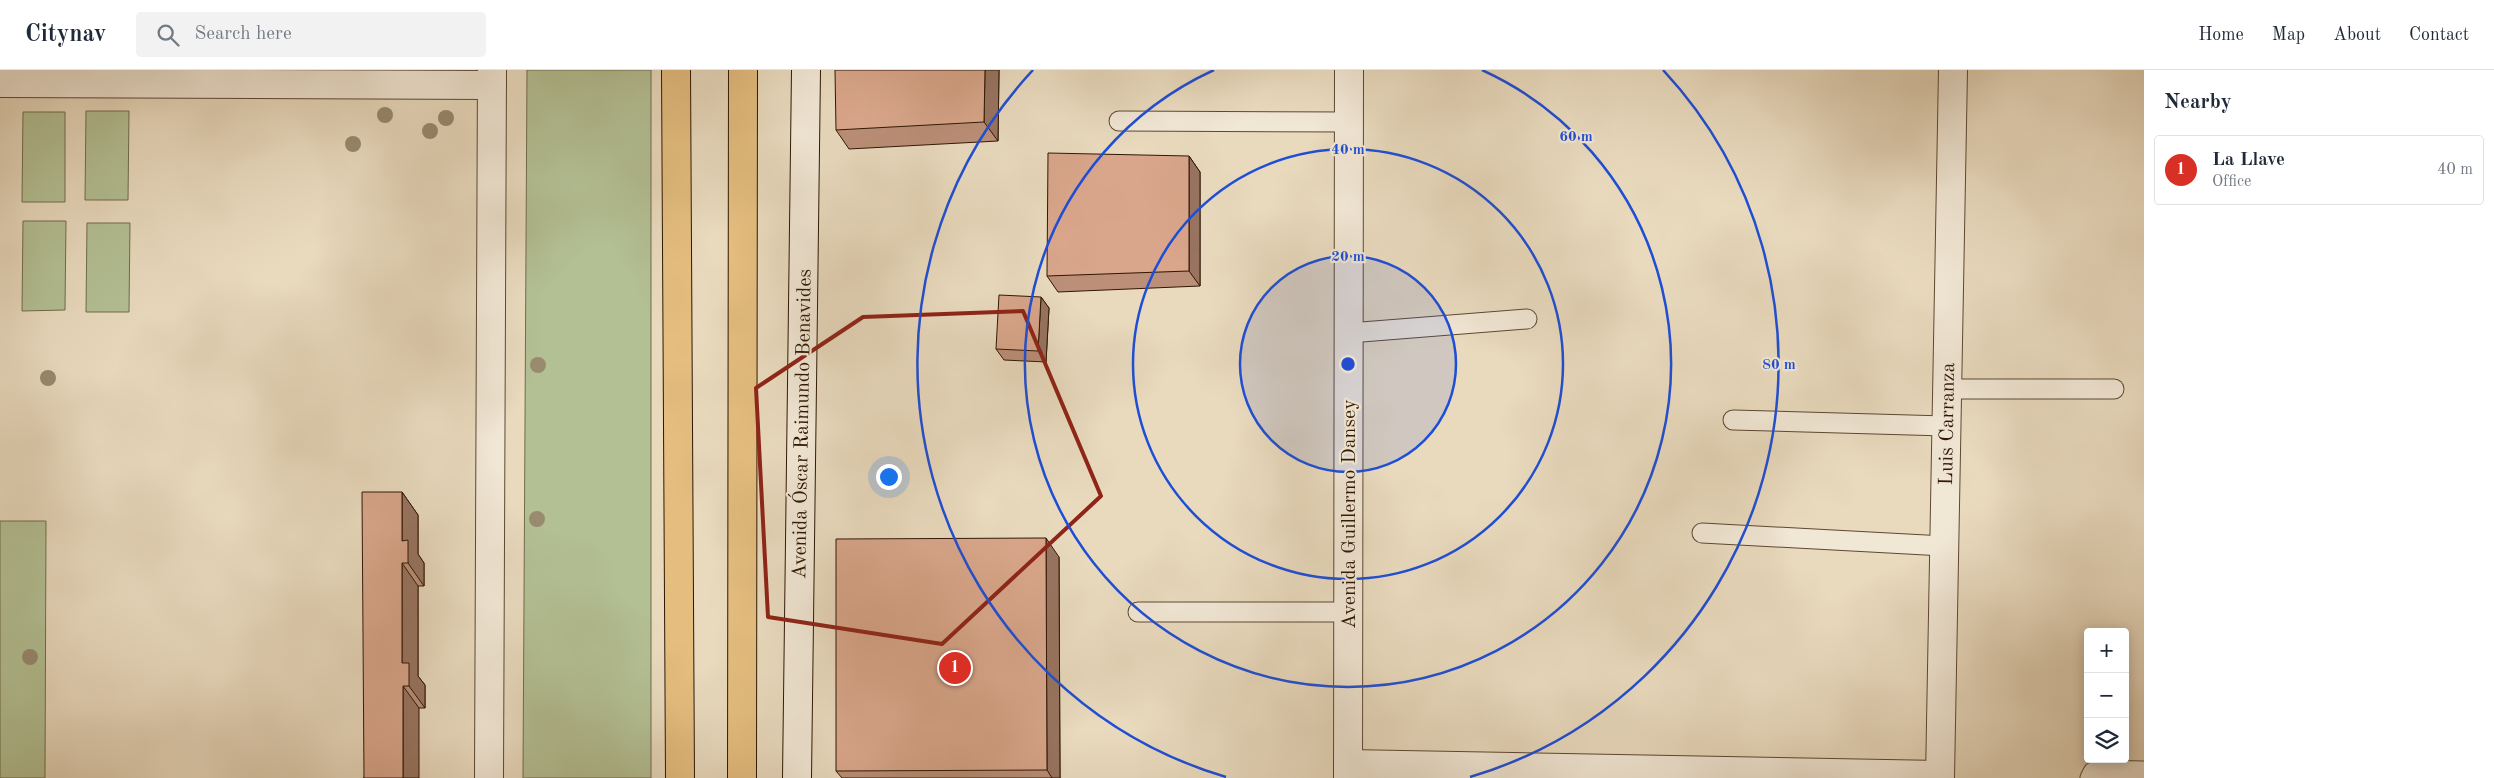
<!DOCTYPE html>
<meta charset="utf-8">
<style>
:root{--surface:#fff;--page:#f2f2f3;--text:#1f2937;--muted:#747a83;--line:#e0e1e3;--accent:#d93025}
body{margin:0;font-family:"Old Standard TT",serif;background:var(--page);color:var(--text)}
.controls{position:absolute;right:15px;bottom:15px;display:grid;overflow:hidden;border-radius:5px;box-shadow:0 2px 12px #0003}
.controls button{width:45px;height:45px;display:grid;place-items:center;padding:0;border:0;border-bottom:1px solid var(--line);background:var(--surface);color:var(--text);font:25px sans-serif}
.you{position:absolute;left:888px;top:406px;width:18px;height:18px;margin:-12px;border:4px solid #fff;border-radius:50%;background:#1a73e8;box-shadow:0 0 0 8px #1a73e833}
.badge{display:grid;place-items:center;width:32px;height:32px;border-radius:50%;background:var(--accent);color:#fff;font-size:16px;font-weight:700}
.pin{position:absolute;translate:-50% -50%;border:2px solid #fff;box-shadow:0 1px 5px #0006}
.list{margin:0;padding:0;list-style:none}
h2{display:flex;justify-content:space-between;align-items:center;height:65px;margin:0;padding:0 20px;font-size:21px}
h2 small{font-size:16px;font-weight:400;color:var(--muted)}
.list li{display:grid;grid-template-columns:32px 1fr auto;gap:15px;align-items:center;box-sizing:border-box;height:70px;margin:0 10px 10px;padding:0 10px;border:1px solid var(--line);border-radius:5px}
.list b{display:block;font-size:19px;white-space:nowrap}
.list p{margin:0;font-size:16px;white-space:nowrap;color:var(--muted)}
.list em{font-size:16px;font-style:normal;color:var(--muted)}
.icon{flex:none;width:28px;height:28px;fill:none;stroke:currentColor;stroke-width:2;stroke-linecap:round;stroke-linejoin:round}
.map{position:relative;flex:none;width:2144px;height:708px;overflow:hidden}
header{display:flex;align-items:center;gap:30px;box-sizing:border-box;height:70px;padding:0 25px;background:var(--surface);border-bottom:1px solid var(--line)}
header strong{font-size:24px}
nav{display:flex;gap:28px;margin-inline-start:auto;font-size:18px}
.search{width:350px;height:45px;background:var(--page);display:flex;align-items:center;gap:12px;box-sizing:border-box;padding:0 18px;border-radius:5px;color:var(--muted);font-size:19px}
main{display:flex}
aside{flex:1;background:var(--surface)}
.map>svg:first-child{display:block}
.green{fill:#b3c094;stroke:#706c4c}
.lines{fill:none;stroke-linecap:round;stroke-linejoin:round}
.service-casing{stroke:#5d4832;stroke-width:21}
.minor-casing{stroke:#5d4832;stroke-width:30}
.tertiary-casing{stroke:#5d4832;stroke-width:30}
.secondary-casing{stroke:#2e1704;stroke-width:30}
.primary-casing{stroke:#2e1704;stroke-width:30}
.service{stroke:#f1e7d5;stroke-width:19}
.minor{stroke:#f1e7d5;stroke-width:28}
.tertiary{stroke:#f1e7d5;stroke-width:28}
.secondary{stroke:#f1e7d5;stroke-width:28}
.primary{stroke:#e4bd7f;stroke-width:28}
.tree{fill:#988b6f}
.wall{fill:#bb8f78;stroke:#2e1704}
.shaded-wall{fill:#987461;stroke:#2e1704}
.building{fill:#d9a68b;stroke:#2e1704}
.marked{fill:none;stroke:#8f2418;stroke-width:4;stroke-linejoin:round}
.ring{fill:none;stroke:#1d4ed8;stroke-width:2.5}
.labels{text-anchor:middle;stroke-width:4.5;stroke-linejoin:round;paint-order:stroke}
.street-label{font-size:20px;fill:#2e1704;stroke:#f1e7d5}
.centre{fill:#1d4ed8;stroke:#f1e7d5;stroke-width:2.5}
.ring-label{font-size:15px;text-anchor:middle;font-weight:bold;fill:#1d4ed8;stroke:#f1e7d5;stroke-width:4.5;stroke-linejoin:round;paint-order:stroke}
</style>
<header>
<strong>Citynav</strong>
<div class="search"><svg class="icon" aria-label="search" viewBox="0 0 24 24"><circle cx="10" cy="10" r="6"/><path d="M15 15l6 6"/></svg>Search here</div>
<nav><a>Home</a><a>Map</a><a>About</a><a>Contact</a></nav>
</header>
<main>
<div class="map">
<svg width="2144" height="708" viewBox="0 0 2144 708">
<rect width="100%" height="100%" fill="#e9dabe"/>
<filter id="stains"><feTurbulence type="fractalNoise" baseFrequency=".004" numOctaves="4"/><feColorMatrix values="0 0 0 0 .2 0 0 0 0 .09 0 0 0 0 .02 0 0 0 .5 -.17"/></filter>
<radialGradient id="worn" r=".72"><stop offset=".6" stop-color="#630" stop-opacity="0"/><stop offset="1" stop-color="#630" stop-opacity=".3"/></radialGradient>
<g class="green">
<path d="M 527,0 L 651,0 L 651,708 L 523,708 Z"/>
<path d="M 86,41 L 129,41 L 128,130 L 85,130 Z"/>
<path d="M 23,42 L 65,42 L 65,132 L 22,132 Z"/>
<path d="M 23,151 L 66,151 L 65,240 L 22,241 Z"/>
<path d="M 87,153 L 130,153 L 129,242 L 86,242 Z"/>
<path d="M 0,451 L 46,451 L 45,708 L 0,708 Z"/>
</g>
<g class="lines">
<defs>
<g id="service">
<path d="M 1119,51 L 1349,52"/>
<path d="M 1349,263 L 1527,249"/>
<path d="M 1947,319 L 2114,319"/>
<path d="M 1733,350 L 1945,356"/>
<path d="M 1702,463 L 1944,476"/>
<path d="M 1138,542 L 1348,542"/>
<path d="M 2090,708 L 2093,702 L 2100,700 L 2144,701"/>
</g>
<g id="minor">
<path d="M 0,13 L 492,15"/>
<path d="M 1348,694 L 1940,705"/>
<path d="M 1348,708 L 1349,0"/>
<path d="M 1940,708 L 1953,0"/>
</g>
<path id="tertiary" d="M 489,708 L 492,0"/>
<path id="secondary" d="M 797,708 L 806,0"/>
<g id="primary">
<path d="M 676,0 L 680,708"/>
<path d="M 742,708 L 743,0"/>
</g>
</defs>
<use href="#service" class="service-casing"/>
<use href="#minor" class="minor-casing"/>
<use href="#tertiary" class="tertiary-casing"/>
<use href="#secondary" class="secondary-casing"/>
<use href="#primary" class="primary-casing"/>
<use href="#service" class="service"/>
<use href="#minor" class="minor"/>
<use href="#tertiary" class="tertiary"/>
<use href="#secondary" class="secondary"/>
<use href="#primary" class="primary"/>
</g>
<g class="tree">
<circle cx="385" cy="45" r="8"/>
<circle cx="446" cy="48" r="8"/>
<circle cx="430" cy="61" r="8"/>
<circle cx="353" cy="74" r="8"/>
<circle cx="538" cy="295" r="8"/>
<circle cx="48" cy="308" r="8"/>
<circle cx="537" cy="449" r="8"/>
<circle cx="30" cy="587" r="8"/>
</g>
<g class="wall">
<path d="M 999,0 L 998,71 L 849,79 L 836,60 Z"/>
<path d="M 1189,86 L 1200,102 L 1200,216 L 1058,222 L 1047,206 Z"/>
<path d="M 1041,227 L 1049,238 L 1046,292 L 1004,290 L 996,279 Z"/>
<path d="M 402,422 L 418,445 L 418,484 L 424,493 L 424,516 L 418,516 L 418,606 L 425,615 L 425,638 L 419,638 L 364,708 Z"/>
<path d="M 1059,487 L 1060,708 L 842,708 L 836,701 Z"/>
</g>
<g class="shaded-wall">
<path d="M 985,0 L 999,0 L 998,71 L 984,52 Z"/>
<path d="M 1189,86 L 1200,102 L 1200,216 L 1189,201 Z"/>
<path d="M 1041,227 L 1049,238 L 1046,292 L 1038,281 Z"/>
<path d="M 402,422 L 418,445 L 418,484 L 424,493 L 424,516 L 408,493 L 402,471 Z"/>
<path d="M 1046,468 L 1059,487 L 1060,708 L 1052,708 L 1047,700 Z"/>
<path d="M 402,493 L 418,516 L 418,606 L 425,615 L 425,638 L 409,616 L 402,593 Z"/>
<path d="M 403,616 L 419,638 L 419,708 L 403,708 Z"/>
</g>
<g class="building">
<path d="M 835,0 L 985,0 L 984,52 L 836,60 Z"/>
<path d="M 1048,83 L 1189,86 L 1189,201 L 1047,206 Z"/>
<path d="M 999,225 L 1041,227 L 1038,281 L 996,279 Z"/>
<path d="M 362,422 L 402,422 L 402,471 L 408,470 L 408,493 L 402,493 L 402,593 L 409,593 L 409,616 L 403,616 L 403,708 L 364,708 Z"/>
<path d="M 1046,468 L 1047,700 L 836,701 L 836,469 Z"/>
</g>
<path class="marked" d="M 1023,241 L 1101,426 L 942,574 L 768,547 L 756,318 L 863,247 Z"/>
<circle cx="1348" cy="294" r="108" fill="#1d4ed8" fill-opacity=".12"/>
<g class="ring">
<circle cx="1348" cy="294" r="108"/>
<circle cx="1348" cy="294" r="215"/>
<path d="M1482 0A323 323 0 1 1 1214 0"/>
<path d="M1226 707A431 431 0 0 1 1033 0M1663 0A431 431 0 0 1 1470 707"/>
</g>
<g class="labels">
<g class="street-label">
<text transform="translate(801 354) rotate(-89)" y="7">Avenida Óscar Raimundo Benavides</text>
<text transform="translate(1946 354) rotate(-89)" y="7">Luis Carranza</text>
<text transform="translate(1348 444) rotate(-90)" y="7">Avenida Guillermo Dansey</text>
</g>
</g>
<circle cx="1348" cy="294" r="8" class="centre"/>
<g class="ring-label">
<text x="1576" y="71">60 m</text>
<text x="1348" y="84">40 m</text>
<text x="1348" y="191">20 m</text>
<text x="1779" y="299">80 m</text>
</g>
<rect width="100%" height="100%" filter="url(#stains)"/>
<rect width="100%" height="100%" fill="url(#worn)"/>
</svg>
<div class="controls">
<button>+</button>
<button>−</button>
<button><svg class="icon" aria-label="layers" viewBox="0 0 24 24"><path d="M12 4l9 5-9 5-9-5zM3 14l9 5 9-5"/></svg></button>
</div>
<div class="you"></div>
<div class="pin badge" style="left:955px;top:598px">1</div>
</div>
<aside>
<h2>Nearby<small></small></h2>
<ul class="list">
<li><span class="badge">1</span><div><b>La Llave</b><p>Office</p></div><em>40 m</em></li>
</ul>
</aside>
</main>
